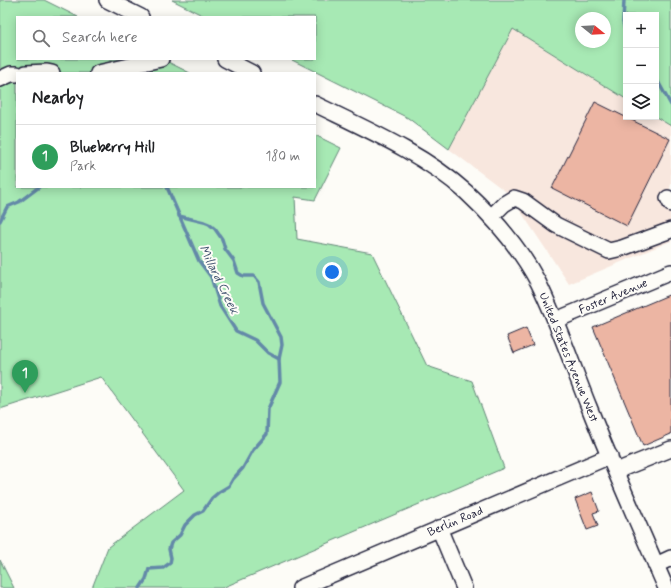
<!DOCTYPE html>
<meta charset="utf-8">
<style>
:root{--surface:#fff;--page:#f6f6f6;--text:#202124;--muted:#757577;--line:#e0e0e0;--accent:#111827}
body{margin:0;font-family:Mynerve,sans-serif;background:var(--page);color:var(--text)}
.controls{position:absolute;right:12px;top:12px;display:grid;overflow:hidden;border-radius:0px;box-shadow:0 2px 10px #0003}
.controls button{width:36px;height:36px;display:grid;place-items:center;padding:0;border:0;border-bottom:1px solid var(--line);background:var(--surface);color:var(--text);font:20px sans-serif}
.compass{position:absolute;left:575px;top:12px;width:36px;height:36px;border-radius:50%;background:var(--surface);box-shadow:0 2px 10px #0003;rotate:108deg}
.you{position:absolute;left:332px;top:272px;width:14px;height:14px;margin:-10px;border:3px solid #fff;border-radius:50%;background:#1a73e8;box-shadow:0 0 0 6px #1a73e833}
.badge{display:grid;place-items:center;width:26px;height:26px;border-radius:50%;background:var(--accent);color:#fff;font-size:13px;font-weight:700}
.pin{position:absolute;translate:-50% -33px;filter:drop-shadow(0 1px 2px #0008)}
.pin::after{content:'';position:absolute;top:21px;width:14px;height:12px;background:inherit;clip-path:polygon(0 0,100% 0,50% 100%)}
.list{margin:0;padding:0;list-style:none}
h2{display:flex;justify-content:space-between;align-items:center;height:52px;margin:0;padding:0 16px;font-size:17px}
h2 small{font-size:13px;font-weight:400;color:var(--muted)}
.list li{display:grid;grid-template-columns:26px 1fr auto;gap:12px;align-items:center;box-sizing:border-box;height:64px;padding:0 16px;border-top:1px solid var(--line)}
.list b{display:block;font-size:15px;white-space:nowrap}
.list p{margin:0;font-size:13px;white-space:nowrap;color:var(--muted)}
.list em{font-size:13px;font-style:normal;color:var(--muted)}
.icon{flex:none;width:22px;height:22px;fill:none;stroke:currentColor;stroke-width:2;stroke-linecap:round;stroke-linejoin:round}
.map{position:relative;flex:none;width:671px;height:588px;overflow:hidden}
.search{position:absolute;background:var(--surface);box-shadow:0 2px 10px #0003;left:16px;top:16px;width:300px;height:44px;display:flex;align-items:center;gap:10px;box-sizing:border-box;padding:0 14px;border-radius:0px;color:var(--muted);font-size:15px}
.panel{position:absolute;background:var(--surface);box-shadow:0 2px 10px #0003;left:16px;top:72px;width:300px;height:116px;border-radius:0px}
.map>svg:first-child{display:block}
.built{fill:#f8e7de}
.green{fill:#a7e9b4;stroke:#648678;fill-rule:evenodd}
.lines{fill:none;stroke-linecap:round;stroke-linejoin:round}
.stream{stroke:#6489a8;stroke-width:3.5}
.building{fill:#ecb5a3;stroke:#22223b}
.minor-casing{stroke:#22223b;stroke-width:18}
.minor{stroke:#fdfcf7;stroke-width:15}
.labels{text-anchor:middle;stroke-width:4;stroke-linejoin:round;paint-order:stroke}
.street-label{font-size:12px;fill:#22223b;stroke:#fdfcf7}
.water-label{font-size:13px;font-style:italic;fill:#435571;stroke:#fdfcf7}
</style>
<div class="map">
<svg width="671" height="588" viewBox="0 0 671 588">
<rect width="100%" height="100%" fill="#fdfcf7"/>
<filter id="ink" filterUnits="userSpaceOnUse"><feTurbulence type="fractalNoise" baseFrequency=".025" numOctaves="2"/><feDisplacementMap in="SourceGraphic" scale="8" xChannelSelector="R" yChannelSelector="G"/><feConvolveMatrix kernelMatrix="1 2 1 2 8 2 1 2 1" color-interpolation-filters="sRGB"/></filter>
<g filter="url(#ink)">
<path class="built" d="M 513,29 L 626,99 L 626,117 L 656,117 L 671,126 L 671,184 L 667,202 L 671,211 L 671,241 L 569,284 L 509,194 L 449,149 Z"/>
<g class="green">
<path d="M 0,0 L 44,0 L 78,17 L 17,17 L 17,59 L 162,59 L 190,73 L 17,73 L 17,187 L 315,187 L 315,135 L 341,148 L 315,200 L 295,197 L 297,239 L 372,253 L 427,366 L 472,381 L 504,468 L 222,588 L 92,588 L 108,547 L 184,490 L 101,377 L 0,409 Z"/>
<path d="M 172,0 L 671,0 L 671,126 L 656,117 L 656,15 L 626,15 L 626,99 L 513,29 L 449,149 L 408,118 L 290,59 L 315,59 L 315,17 L 206,17 ZM 581,18 L 605,18 L 605,42 L 581,42 Z"/>
<path d="M 0,560 L 14,588 L 0,588 Z"/>
</g>
<g class="lines">
<g class="stream">
<path d="M 624,0 L 623,22 L 626,35"/>
<path d="M 656,78 L 671,105"/>
<path d="M 167,187 L 199,261 L 211,277 L 220,306 L 236,331 L 255,340 L 268,353 L 279,359"/>
<path d="M 0,221 L 7,207 L 19,202 L 39,187"/>
<path d="M 140,588 L 146,579 L 149,569 L 163,568 L 170,563 L 171,558 L 169,549 L 171,543 L 180,535 L 185,525 L 195,515 L 203,511 L 212,498 L 219,492 L 229,486 L 233,479 L 243,468 L 253,450 L 267,434 L 268,409 L 280,382 L 279,359 L 282,345 L 281,337 L 263,303 L 259,282 L 254,276 L 243,276 L 238,273 L 234,261 L 225,249 L 222,239 L 215,229 L 209,224 L 204,222 L 179,216"/>
</g>
</g>
<g class="building">
<path d="M 595,102 L 670,139 L 627,226 L 552,188 Z"/>
<path d="M 671,294 L 671,434 L 643,446 L 593,327 Z"/>
<path d="M 526,328 L 533,345 L 514,353 L 507,336 Z"/>
<path d="M 592,492 L 599,511 L 593,513 L 598,526 L 587,530 L 575,499 Z"/>
</g>
<g class="lines">
<defs>
<g id="minor">
<path d="M 107,0 L 141,17"/>
<path d="M 225,59 L 252,73"/>
<path d="M 26,73 L 47,72 L 52,73"/>
<path d="M 98,73 L 161,59"/>
<path d="M 0,79 L 11,74 L 17,74"/>
<path d="M 315,104 C 366,129 424,154 466,192 C 494,218 520,248 538,282 C 558,322 572,365 589,407 C 613,468 640,528 666,588"/>
<path d="M 668,198 L 671,204"/>
<path d="M 491,217 L 504,204 L 514,198 L 523,201 L 556,225 L 609,251 L 622,248 L 671,230"/>
<path d="M 556,320 L 671,272"/>
<path d="M 616,471 L 671,449"/>
<path d="M 439,528 L 464,588"/>
<path d="M 656,565 L 671,558"/>
<path d="M 300,588 L 610,456"/>
</g>
</defs>
<use href="#minor" class="minor-casing"/>
<use href="#minor" class="minor"/>
</g>
</g>
<g class="labels">
<g class="street-label">
<text transform="translate(613 296) rotate(-23)" y="4">Foster Avenue</text>
<text transform="translate(569 357) rotate(68)" y="4">United States Avenue West</text>
<text transform="translate(455 521) rotate(-23)" y="4">Berlin Road</text>
</g>
<g class="water-label">
<text transform="translate(220 279) rotate(64)" y="5">Millard Creek</text>
</g>
</g>
</svg>
<div class="controls">
<button>+</button>
<button>−</button>
<button><svg class="icon" aria-label="layers" viewBox="0 0 24 24"><path d="M12 4l9 5-9 5-9-5zM3 14l9 5 9-5"/></svg></button>
</div>
<svg class="compass" viewBox="-18 -18 36 36"><path d="M0-13l5 13h-10z" fill="#e53935"/><path d="M0 13l5-13h-10z" fill="#757577"/></svg>
<div class="you"></div>
<div class="pin badge" style="left:25px;top:393px;background:#2e9e5b">1</div>
<div class="search"><svg class="icon" aria-label="search" viewBox="0 0 24 24"><circle cx="10" cy="10" r="6"/><path d="M15 15l6 6"/></svg>Search here</div>
<section class="panel">
<h2>Nearby<small></small></h2>
<ul class="list">
<li><span class="badge" style="background:#2e9e5b">1</span><div><b>Blueberry Hill</b><p>Park</p></div><em>180 m</em></li>
</ul>
</section>
</div>
